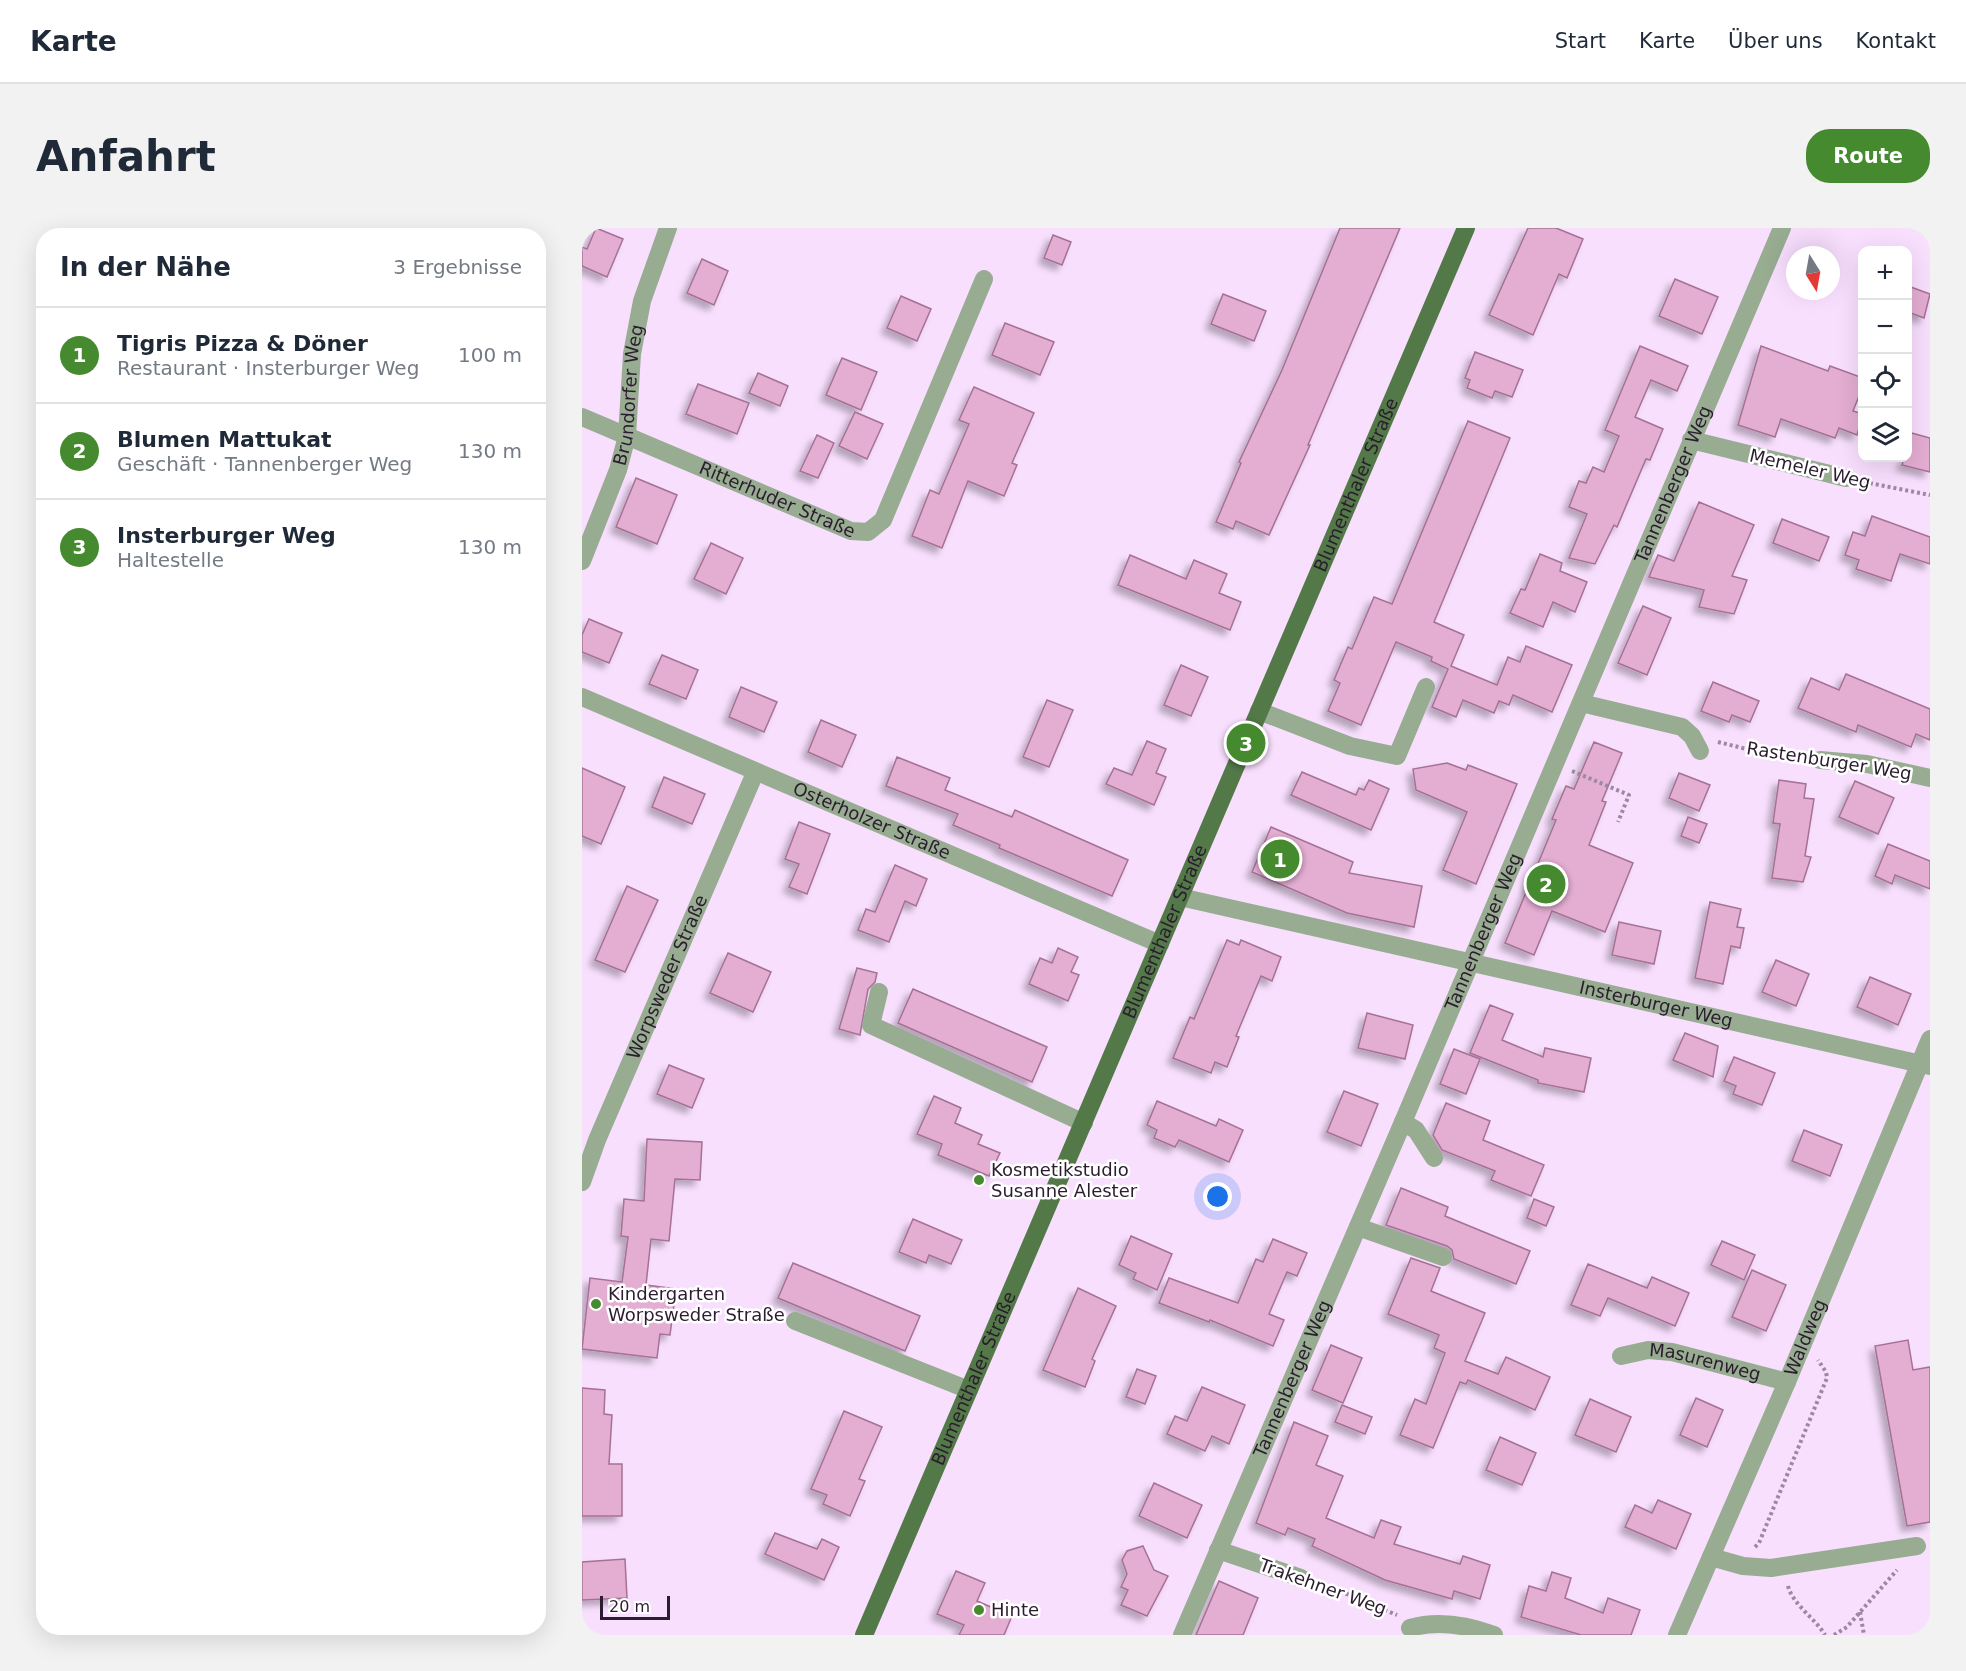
<!DOCTYPE html>
<html lang="de">
<meta charset="utf-8">
<style>
:root{--surface:#fff;--page:#f2f2f3;--text:#1f2937;--muted:#747a83;--line:#e0e1e3;--accent:#458a2e}
body{margin:0;font-family:"DejaVu Sans",sans-serif;background:var(--page);color:var(--text)}
.controls{position:absolute;right:18px;top:18px;display:grid;overflow:hidden;border-radius:12px;box-shadow:0 6px 24px #0002}
.controls button{width:54px;height:54px;display:grid;place-items:center;padding:0;border:0;border-bottom:2px solid var(--line);background:var(--surface);color:var(--text);font:30px sans-serif}
.compass{position:absolute;left:1204px;top:18px;width:54px;height:54px;border-radius:50%;background:var(--surface);box-shadow:0 6px 24px #0002;rotate:169deg}
.scale{position:absolute;left:18px;bottom:15px;width:70px;box-sizing:border-box;padding-left:6px;border:3px solid #2b1c2f;border-top:0;font-size:16px;line-height:21px;white-space:nowrap;color:#2b1c2f;-webkit-text-stroke:4px #fff;paint-order:stroke}
.you{position:absolute;left:636px;top:969px;width:21px;height:21px;margin:-15px;border:4px solid #fff;border-radius:50%;background:#1a73e8;box-shadow:0 0 0 9px #1a73e833}
.badge{display:grid;place-items:center;width:39px;height:39px;border-radius:50%;background:var(--accent);color:#fff;font-size:20px;font-weight:700}
.pin{position:absolute;translate:-50% -50%;border:3px solid #fff;box-shadow:0 2px 6px #0006}
.list{margin:0;padding:0;list-style:none}
h2{display:flex;justify-content:space-between;align-items:center;height:78px;margin:0;padding:0 24px;font-size:26px}
h2 small{font-size:20px;font-weight:400;color:var(--muted)}
.list li{display:grid;grid-template-columns:39px 1fr auto;gap:18px;align-items:center;box-sizing:border-box;height:96px;padding:0 24px;border-top:2px solid var(--line)}
.list b{display:block;font-size:22px;white-space:nowrap}
.list p{margin:0;font-size:20px;white-space:nowrap;color:var(--muted)}
.list em{font-size:20px;font-style:normal;color:var(--muted)}
.icon{flex:none;width:33px;height:33px;fill:none;stroke:currentColor;stroke-width:2;stroke-linecap:round;stroke-linejoin:round}
.map{position:relative;flex:none;width:1348px;height:1407px;overflow:hidden;border-radius:24px}
header{display:flex;align-items:center;gap:36px;box-sizing:border-box;height:84px;padding:0 30px;background:var(--surface);border-bottom:2px solid var(--line)}
header strong{font-size:28px}
nav{display:flex;gap:33px;margin-inline-start:auto;font-size:21px}
.intro{display:flex;align-items:center;justify-content:space-between;box-sizing:border-box;height:144px;padding:0 36px}
h1{margin:0;font-size:42px}
.button{padding:15px 27px;border-radius:24px;background:var(--accent);color:#fff;font-size:21px;font-weight:700}
main{display:flex;gap:36px;padding:0 36px}
aside{flex:1;background:var(--surface);border-radius:24px;box-shadow:0 6px 24px #0002}
.map>svg:first-child{display:block}
.building{fill:#e4add2;stroke:#a57194;stroke-width:1.5;filter:url(#shadow)}
.lines{fill:none;stroke-linecap:round;stroke-linejoin:round}
.path{stroke:#9c88a2;stroke-width:4;stroke-dasharray:3 3;stroke-linecap:butt}
.minor{stroke:#97ac91;stroke-width:18}
.major{stroke:#537948;stroke-width:18}
.poi-dot{fill:#458a2e;stroke:#fff;stroke-width:2}
.labels{text-anchor:middle;stroke-width:5;stroke-linejoin:round;paint-order:stroke}
.street-label{font-size:18px;fill:#2b1c2f;stroke:#fff}
.poi-label{font-size:18px;fill:#2b1c2f;stroke:#fff;text-anchor:start}
</style>
<header>
<strong>Karte</strong>
<nav><a>Start</a><a>Karte</a><a>Über uns</a><a>Kontakt</a></nav>
</header>
<div class="intro"><h1>Anfahrt</h1><a class="button">Route</a></div>
<main>
<aside>
<h2>In der Nähe<small>3 Ergebnisse</small></h2>
<ul class="list">
<li><span class="badge">1</span><div><b>Tigris Pizza &amp; Döner</b><p>Restaurant · Insterburger Weg</p></div><em>100 m</em></li>
<li><span class="badge">2</span><div><b>Blumen Mattukat</b><p>Geschäft · Tannenberger Weg</p></div><em>130 m</em></li>
<li><span class="badge">3</span><div><b>Insterburger Weg</b><p>Haltestelle</p></div><em>130 m</em></li>
</ul>
</aside>
<div class="map">
<svg width="1348" height="1407" viewBox="0 0 1348 1407">
<defs>
<filter id="shadow"><feDropShadow dx="-5.5" dy="5.5" stdDeviation="3" flood-color="#0004"/></filter>
</defs>
<rect width="100%" height="100%" fill="#f8dffe"/>
<g class="building">
<path d="M 14,0 L 41,11 L 25,49 L 0,38 L 0,19 L 5,21 Z"/>
<path d="M 758,0 L 818,0 L 726,217 L 728,217 L 687,307 L 654,293 L 651,301 L 634,294 L 659,235 L 657,234 L 700,142 Z"/>
<path d="M 946,0 L 974,0 L 1001,11 L 985,50 L 977,46 L 951,107 L 907,87 Z"/>
<path d="M 471,7 L 489,14 L 480,37 L 462,30 Z"/>
<path d="M 120,31 L 146,43 L 132,77 L 105,65 Z"/>
<path d="M 1093,51 L 1136,69 L 1120,106 L 1077,88 Z"/>
<path d="M 1326,58 L 1348,66 L 1342,90 L 1326,84 Z"/>
<path d="M 641,66 L 684,83 L 672,113 L 629,96 Z"/>
<path d="M 319,68 L 349,81 L 335,113 L 305,100 Z"/>
<path d="M 423,95 L 472,114 L 458,147 L 410,127 Z"/>
<path d="M 1058,118 L 1106,138 L 1095,163 L 1069,152 L 1053,189 L 1081,201 L 1068,232 L 1064,231 L 1035,299 L 1032,297 L 1013,336 L 987,330 L 1005,286 L 987,279 L 997,253 L 1004,255 L 1011,239 L 1022,244 L 1037,208 L 1023,202 Z"/>
<path d="M 1179,118 L 1246,143 L 1248,138 L 1281,150 L 1281,158 L 1271,183 L 1281,186 L 1275,207 L 1257,200 L 1253,210 L 1199,191 L 1193,209 L 1156,197 Z"/>
<path d="M 893,124 L 941,142 L 930,169 L 913,163 L 910,170 L 885,160 L 888,152 L 883,150 Z"/>
<path d="M 260,130 L 295,144 L 279,182 L 244,167 Z"/>
<path d="M 176,145 L 206,158 L 198,178 L 167,165 Z"/>
<path d="M 116,156 L 167,175 L 155,206 L 104,186 Z"/>
<path d="M 392,159 L 452,185 L 430,235 L 435,237 L 422,268 L 386,253 L 360,320 L 330,308 L 348,262 L 357,266 L 387,196 L 377,192 Z"/>
<path d="M 273,184 L 301,196 L 285,231 L 257,218 Z"/>
<path d="M 886,193 L 928,210 L 852,394 L 882,407 L 869,438 L 915,457 L 926,429 L 938,434 L 944,418 L 990,437 L 970,484 L 931,467 L 927,477 L 917,473 L 912,485 L 881,472 L 874,489 L 850,479 L 866,441 L 849,433 L 850,429 L 814,414 L 779,497 L 746,483 L 758,455 L 752,452 L 766,419 L 770,421 L 792,369 L 810,376 Z"/>
<path d="M 1326,204 L 1348,210 L 1348,244 L 1320,237 L 1322,230 L 1326,230 Z"/>
<path d="M 235,207 L 252,215 L 236,250 L 218,243 Z"/>
<path d="M 54,250 L 95,267 L 75,316 L 34,299 Z"/>
<path d="M 1117,274 L 1172,297 L 1150,348 L 1165,352 L 1152,386 L 1117,379 L 1122,362 L 1067,349 L 1076,327 L 1092,333 Z"/>
<path d="M 1290,288 L 1348,309 L 1348,336 L 1318,326 L 1309,353 L 1274,341 L 1277,332 L 1263,327 L 1271,304 L 1283,308 Z"/>
<path d="M 1200,291 L 1247,309 L 1237,333 L 1191,315 Z"/>
<path d="M 129,315 L 161,330 L 144,366 L 112,351 Z"/>
<path d="M 958,326 L 980,335 L 978,343 L 1005,354 L 993,384 L 971,374 L 961,399 L 928,385 L 939,361 L 943,362 Z"/>
<path d="M 548,327 L 604,351 L 612,332 L 645,346 L 637,365 L 659,374 L 648,402 L 536,357 Z"/>
<path d="M 1061,378 L 1089,390 L 1065,447 L 1036,435 Z"/>
<path d="M 7,391 L 40,405 L 27,435 L 0,424 L 0,407 Z"/>
<path d="M 80,427 L 116,442 L 104,471 L 67,456 Z"/>
<path d="M 599,437 L 626,449 L 609,488 L 582,477 Z"/>
<path d="M 1264,446 L 1348,481 L 1348,512 L 1334,506 L 1329,519 L 1276,497 L 1274,504 L 1216,480 L 1229,450 L 1257,462 Z"/>
<path d="M 1131,454 L 1177,473 L 1168,494 L 1150,487 L 1147,494 L 1119,483 Z"/>
<path d="M 159,459 L 195,474 L 182,504 L 147,489 Z"/>
<path d="M 465,472 L 491,482 L 467,539 L 441,529 Z"/>
<path d="M 239,492 L 274,507 L 260,539 L 226,524 Z"/>
<path d="M 565,513 L 584,521 L 574,545 L 584,549 L 572,577 L 524,556 L 532,540 L 550,547 Z"/>
<path d="M 1012,514 L 1040,525 L 1020,573 L 1024,574 L 1007,617 L 1051,635 L 1023,704 L 970,683 L 952,727 L 923,715 L 974,592 L 970,591 L 984,558 L 992,561 Z"/>
<path d="M 315,529 L 368,550 L 363,562 L 430,589 L 433,582 L 546,632 L 530,668 L 417,620 L 418,617 L 371,597 L 376,586 L 304,558 Z"/>
<path d="M 865,535 L 884,542 L 886,537 L 935,556 L 894,656 L 861,642 L 885,584 L 834,562 L 831,541 Z"/>
<path d="M 0,540 L 43,559 L 19,616 L 0,608 Z"/>
<path d="M 720,544 L 774,567 L 777,560 L 782,562 L 787,552 L 807,561 L 789,602 L 709,567 Z"/>
<path d="M 1097,545 L 1128,557 L 1117,583 L 1087,570 Z"/>
<path d="M 82,549 L 123,566 L 110,596 L 70,579 Z"/>
<path d="M 1197,552 L 1224,556 L 1222,570 L 1232,571 L 1223,628 L 1229,629 L 1221,654 L 1190,650 L 1198,596 L 1191,595 Z"/>
<path d="M 1273,553 L 1312,570 L 1296,606 L 1257,589 Z"/>
<path d="M 1106,589 L 1125,596 L 1117,615 L 1099,608 Z"/>
<path d="M 217,594 L 248,606 L 225,666 L 207,659 L 217,636 L 203,631 Z"/>
<path d="M 689,599 L 771,634 L 767,645 L 840,658 L 832,699 L 765,685 L 670,644 Z"/>
<path d="M 1306,616 L 1348,633 L 1348,661 L 1313,647 L 1310,656 L 1293,648 Z"/>
<path d="M 313,637 L 345,651 L 334,678 L 323,673 L 307,714 L 276,702 L 284,681 L 293,684 Z"/>
<path d="M 45,658 L 76,672 L 43,744 L 13,732 Z"/>
<path d="M 1128,674 L 1159,681 L 1155,699 L 1162,700 L 1158,720 L 1149,718 L 1141,756 L 1113,750 Z"/>
<path d="M 1037,694 L 1079,703 L 1072,736 L 1030,727 Z"/>
<path d="M 645,712 L 657,717 L 659,712 L 699,729 L 690,753 L 679,748 L 654,808 L 657,809 L 645,839 L 633,834 L 629,845 L 591,830 L 608,789 L 612,791 Z"/>
<path d="M 476,720 L 496,729 L 489,744 L 497,747 L 486,773 L 447,756 L 458,730 L 470,735 Z"/>
<path d="M 146,725 L 189,744 L 171,784 L 128,765 Z"/>
<path d="M 1194,732 L 1227,746 L 1214,778 L 1180,764 Z"/>
<path d="M 275,740 L 295,745 L 293,754 L 286,761 L 278,807 L 257,801 Z"/>
<path d="M 1288,749 L 1329,766 L 1316,797 L 1275,779 Z"/>
<path d="M 331,761 L 465,819 L 450,854 L 316,795 Z"/>
<path d="M 908,777 L 931,786 L 920,812 L 961,829 L 963,820 L 1009,830 L 1002,864 L 956,855 L 956,852 L 888,825 Z"/>
<path d="M 785,785 L 831,797 L 823,831 L 776,820 Z"/>
<path d="M 1103,805 L 1136,818 L 1131,849 L 1091,832 Z"/>
<path d="M 872,821 L 898,831 L 884,866 L 858,856 Z"/>
<path d="M 1152,829 L 1193,845 L 1180,877 L 1151,866 L 1154,858 L 1142,853 Z"/>
<path d="M 87,837 L 122,851 L 110,880 L 75,866 Z"/>
<path d="M 762,863 L 796,876 L 779,918 L 745,904 Z"/>
<path d="M 352,868 L 379,880 L 373,895 L 400,907 L 396,916 L 418,925 L 407,948 L 356,927 L 360,916 L 335,906 Z"/>
<path d="M 575,873 L 634,898 L 637,891 L 661,902 L 647,934 L 597,912 L 593,919 L 572,910 L 575,902 L 565,897 Z"/>
<path d="M 864,875 L 908,893 L 901,912 L 962,937 L 949,968 L 909,952 L 913,943 L 860,922 L 851,907 Z"/>
<path d="M 1222,902 L 1260,917 L 1248,948 L 1210,933 Z"/>
<path d="M 65,911 L 120,914 L 118,952 L 93,951 L 87,1013 L 69,1011 L 64,1057 L 94,1061 L 88,1107 L 78,1106 L 75,1130 L 0,1121 L 8,1050 L 40,1054 L 46,1009 L 39,1008 L 42,971 L 62,973 Z"/>
<path d="M 819,960 L 866,979 L 863,988 L 948,1023 L 934,1056 L 872,1031 L 870,1022 L 865,1018 L 804,997 Z"/>
<path d="M 952,971 L 972,979 L 964,998 L 945,990 Z"/>
<path d="M 331,991 L 380,1012 L 369,1036 L 347,1027 L 344,1035 L 317,1024 Z"/>
<path d="M 549,1008 L 590,1026 L 575,1062 L 551,1051 L 554,1045 L 537,1037 Z"/>
<path d="M 691,1011 L 725,1025 L 715,1048 L 705,1044 L 687,1086 L 702,1092 L 691,1118 L 628,1092 L 627,1094 L 577,1075 L 587,1050 L 656,1075 L 674,1031 L 681,1034 Z"/>
<path d="M 1140,1013 L 1173,1027 L 1162,1052 L 1129,1037 Z"/>
<path d="M 829,1030 L 858,1040 L 849,1063 L 903,1085 L 883,1133 L 916,1146 L 924,1129 L 968,1149 L 953,1182 L 886,1152 L 884,1156 L 878,1154 L 851,1220 L 818,1207 L 833,1171 L 844,1176 L 863,1125 L 852,1120 L 857,1107 L 806,1086 Z"/>
<path d="M 211,1035 L 338,1088 L 323,1123 L 196,1070 Z"/>
<path d="M 1006,1036 L 1065,1060 L 1070,1049 L 1107,1065 L 1093,1098 L 1026,1070 L 1018,1088 L 989,1077 Z"/>
<path d="M 1170,1042 L 1204,1057 L 1184,1103 L 1150,1089 Z"/>
<path d="M 496,1060 L 534,1078 L 510,1131 L 513,1133 L 503,1159 L 461,1142 Z"/>
<path d="M 1326,1112 L 1331,1142 L 1348,1139 L 1348,1294 L 1325,1298 L 1293,1118 Z"/>
<path d="M 749,1117 L 780,1130 L 761,1175 L 730,1162 Z"/>
<path d="M 555,1141 L 574,1148 L 563,1176 L 544,1169 Z"/>
<path d="M 620,1159 L 663,1177 L 647,1216 L 630,1208 L 623,1223 L 585,1206 L 593,1188 L 605,1193 Z"/>
<path d="M 0,1160 L 23,1162 L 22,1186 L 30,1187 L 27,1236 L 40,1236 L 40,1288 L 0,1288 Z"/>
<path d="M 1114,1170 L 1141,1182 L 1125,1219 L 1098,1207 Z"/>
<path d="M 1008,1171 L 1049,1189 L 1034,1224 L 993,1207 Z"/>
<path d="M 760,1177 L 790,1189 L 783,1206 L 753,1194 Z"/>
<path d="M 262,1183 L 300,1199 L 277,1251 L 283,1253 L 268,1288 L 241,1276 L 245,1267 L 229,1261 Z"/>
<path d="M 712,1194 L 746,1208 L 734,1237 L 761,1248 L 744,1290 L 792,1310 L 799,1292 L 819,1299 L 812,1316 L 878,1336 L 881,1328 L 908,1337 L 898,1371 L 872,1363 L 870,1371 L 803,1352 L 730,1318 L 733,1311 L 706,1300 L 703,1307 L 674,1295 Z"/>
<path d="M 918,1209 L 954,1225 L 940,1257 L 904,1242 Z"/>
<path d="M 572,1255 L 620,1277 L 605,1310 L 557,1288 Z"/>
<path d="M 1076,1272 L 1109,1286 L 1094,1321 L 1043,1299 L 1053,1277 L 1070,1285 Z"/>
<path d="M 193,1305 L 235,1321 L 240,1311 L 257,1319 L 242,1352 L 183,1326 Z"/>
<path d="M 561,1318 L 572,1342 L 586,1348 L 565,1388 L 539,1377 L 546,1362 L 539,1359 L 545,1346 L 540,1332 L 545,1323 Z"/>
<path d="M 43,1331 L 45,1370 L 0,1372 L 0,1334 Z"/>
<path d="M 374,1343 L 403,1355 L 395,1373 L 430,1388 L 422,1407 L 377,1407 L 382,1397 L 355,1386 Z"/>
<path d="M 970,1344 L 989,1350 L 983,1370 L 1021,1385 L 1026,1370 L 1058,1382 L 1049,1407 L 999,1407 L 939,1389 L 947,1358 L 964,1363 Z"/>
<path d="M 637,1353 L 676,1370 L 661,1407 L 614,1407 Z"/>
</g>
<g class="lines">
<g class="path">
<path d="M 1282,254 L 1348,267"/>
<path d="M 1136,514 L 1197,529 L 1220,531"/>
<path d="M 990,543 L 1047,567 L 1036,594"/>
<path d="M 1173,1319 L 1177,1315 L 1245,1150 L 1244,1144 L 1236,1132"/>
<path d="M 736,1354 L 815,1387"/>
<path d="M 1206,1358 C 1211,1377 1233,1390 1243,1407"/>
<path d="M 1278,1384 L 1282,1407"/>
<path d="M 1252,1407 L 1265,1399 L 1315,1342"/>
</g>
<g class="minor">
<path id="s1" d="M 0,189 L 269,303 L 286,304 L 301,292 L 402,51"/>
<path d="M 1109,212 L 1264,250"/>
<path id="s2" d="M 0,333 L 36,242 L 45,208 L 50,126 L 60,73 L 86,0"/>
<path id="s3" d="M 0,469 L 578,716"/>
<path d="M 999,475 L 1100,499 L 1110,508 L 1118,523"/>
<path d="M 677,483 L 768,518 L 815,528 L 844,459"/>
<path d="M 1238,532 L 1285,536 L 1348,550"/>
<path id="s4" d="M 598,669 L 1348,838"/>
<path d="M 297,764 L 289,797 L 502,895"/>
<path d="M 821,894 L 834,902 L 852,930"/>
<path id="s5" d="M 0,954 L 15,912 L 173,545"/>
<path d="M 776,999 L 861,1029"/>
<path d="M 213,1093 L 387,1162"/>
<path id="s6" d="M 1039,1128 L 1066,1122 L 1090,1124 L 1205,1154"/>
<path d="M 636,1322 L 719,1350"/>
<path d="M 1129,1329 L 1161,1338 L 1189,1340 L 1335,1318"/>
<path d="M 828,1400 C 856,1392 885,1397 912,1407"/>
<path id="s7" d="M 600,1407 L 821,894 L 1200,0"/>
<path id="s8" d="M 1095,1407 L 1205,1154 L 1348,811"/>
</g>
<path class="major" id="s9" d="M 282,1407 L 884,0"/>
</g>
<g class="poi-dot">
<circle cx="397" cy="952" r="6"/>
<circle cx="14" cy="1076" r="6"/>
<circle cx="397" cy="1382" r="6"/>
</g>
<g class="labels">
<g class="street-label">
<text dy="6" stroke="none"><textPath href="#s2" startOffset="174">Brundorfer Weg</textPath></text>
<text transform="translate(1228 241) rotate(13)" y="6">Memeler Weg</text>
<text dy="6" stroke="none"><textPath href="#s7" startOffset="1251">Tannenberger Weg</textPath></text>
<text dy="6" stroke="none"><textPath href="#s9" startOffset="1251">Blumenthaler Straße</textPath></text>
<text dy="6" stroke="none"><textPath href="#s1" startOffset="212">Ritterhuder Straße</textPath></text>
<text transform="translate(1247 533) rotate(9)" y="6">Rastenburger Weg</text>
<text dy="6" stroke="none"><textPath href="#s3" startOffset="315">Osterholzer Straße</textPath></text>
<text dy="6" stroke="none"><textPath href="#s9" startOffset="765">Blumenthaler Straße</textPath></text>
<text dy="6" stroke="none"><textPath href="#s7" startOffset="765">Tannenberger Weg</textPath></text>
<text dy="6" stroke="none"><textPath href="#s5" startOffset="222">Worpsweder Straße</textPath></text>
<text dy="6" stroke="none"><textPath href="#s4" startOffset="488">Insterburger Weg</textPath></text>
<text dy="6" stroke="none"><textPath href="#s8" startOffset="324">Waldweg</textPath></text>
<text dy="6" stroke="none"><textPath href="#s6" startOffset="86">Masurenweg</textPath></text>
<text dy="6" stroke="none"><textPath href="#s9" startOffset="279">Blumenthaler Straße</textPath></text>
<text dy="6" stroke="none"><textPath href="#s7" startOffset="279">Tannenberger Weg</textPath></text>
<text transform="translate(741 1359) rotate(20)" y="6">Trakehner Weg</text>
</g>
<g class="poi-label">
<text x="409" y="948">Kosmetikstudio<tspan x="409" dy="21">Susanne Alester</tspan></text>
<text x="26" y="1072">Kindergarten<tspan x="26" dy="21">Worpsweder Straße</tspan></text>
<text x="409" y="1388">Hinte</text>
</g>
</g>
</svg>
<div class="controls">
<button>+</button>
<button>−</button>
<button><svg class="icon" aria-label="locate" viewBox="0 0 24 24"><circle cx="12" cy="12" r="6"/><path d="M12 2v4M12 18v4M2 12h4M18 12h4"/></svg></button>
<button><svg class="icon" aria-label="layers" viewBox="0 0 24 24"><path d="M12 4l9 5-9 5-9-5zM3 14l9 5 9-5"/></svg></button>
</div>
<svg class="compass" viewBox="-18 -18 36 36"><path d="M0-13l5 13h-10z" fill="#e53935"/><path d="M0 13l5-13h-10z" fill="#747a83"/></svg>
<div class="scale">20 m</div>
<div class="you"></div>
<div class="pin badge" style="left:698px;top:631px">1</div>
<div class="pin badge" style="left:964px;top:656px">2</div>
<div class="pin badge" style="left:664px;top:515px">3</div>
</div>
</main>
